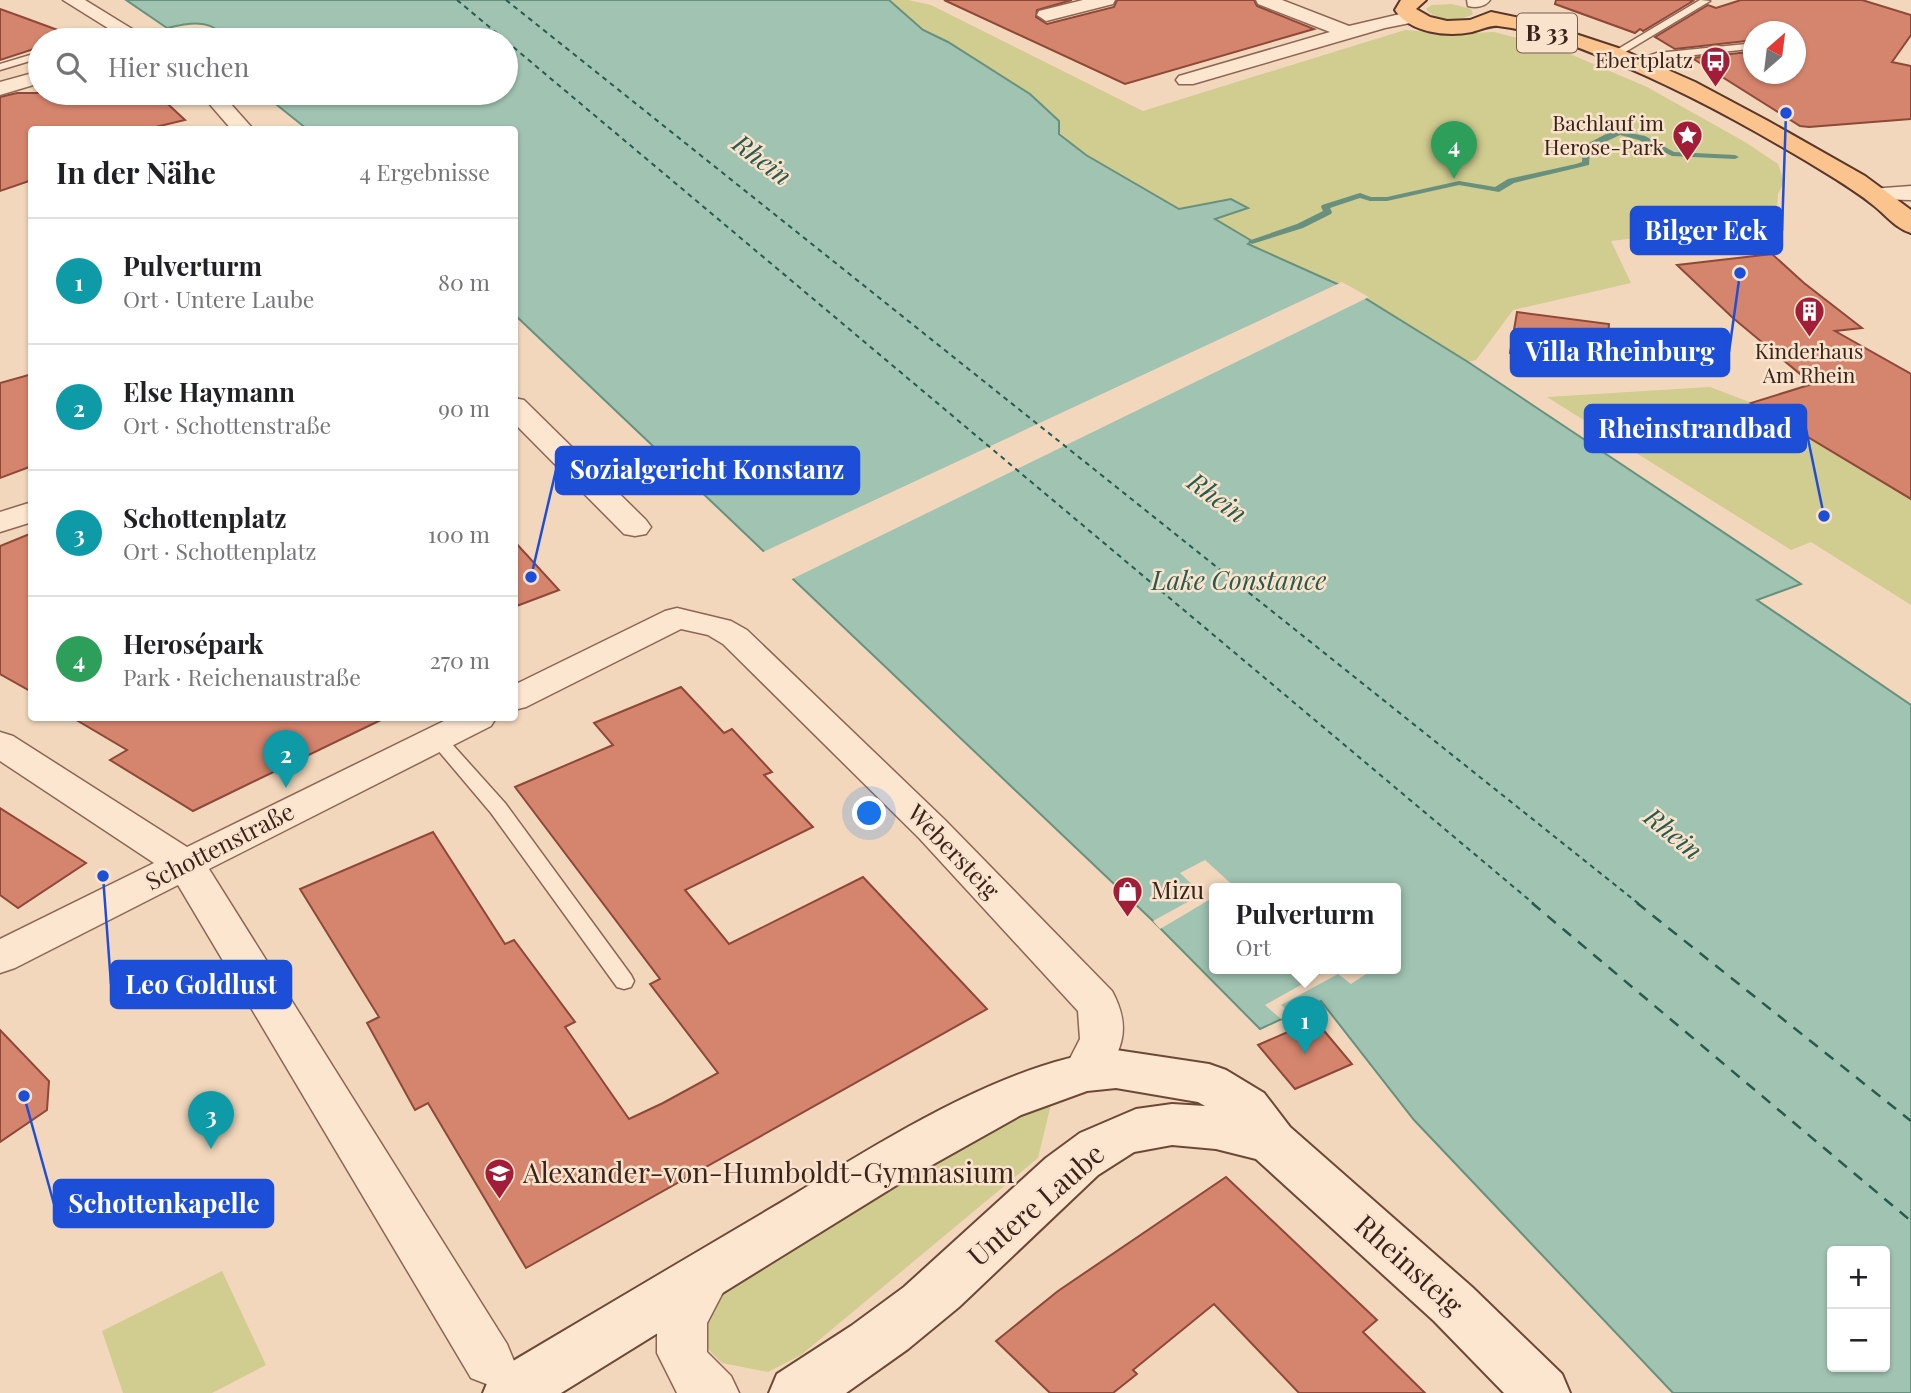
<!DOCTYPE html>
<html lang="de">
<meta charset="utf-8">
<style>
:root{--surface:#fff;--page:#f2f2f2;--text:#202124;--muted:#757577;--line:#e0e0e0;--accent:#a11d38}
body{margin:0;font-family:"Playfair Display",serif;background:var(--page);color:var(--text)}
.controls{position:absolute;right:21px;bottom:21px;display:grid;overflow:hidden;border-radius:7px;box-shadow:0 2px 5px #0004}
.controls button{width:63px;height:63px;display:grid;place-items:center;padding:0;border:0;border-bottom:2px solid var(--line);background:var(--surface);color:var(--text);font:35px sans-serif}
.compass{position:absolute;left:1743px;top:21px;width:63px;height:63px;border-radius:50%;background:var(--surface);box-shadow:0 2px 5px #0004;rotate:28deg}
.you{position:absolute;left:870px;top:814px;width:24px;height:24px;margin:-18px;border:5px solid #fff;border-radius:50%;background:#1a73e8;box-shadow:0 0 0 10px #1a73e833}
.badge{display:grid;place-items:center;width:46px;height:46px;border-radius:50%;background:var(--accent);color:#fff;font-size:23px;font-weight:700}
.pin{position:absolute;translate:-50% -58px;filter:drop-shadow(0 2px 4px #0008)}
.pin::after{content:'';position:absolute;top:37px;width:24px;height:21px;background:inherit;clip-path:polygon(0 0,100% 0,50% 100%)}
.popup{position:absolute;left:1209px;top:883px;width:192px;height:91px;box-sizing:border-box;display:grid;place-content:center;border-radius:7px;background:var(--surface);filter:drop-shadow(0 2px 5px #0005);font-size:23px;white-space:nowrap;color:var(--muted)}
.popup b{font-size:26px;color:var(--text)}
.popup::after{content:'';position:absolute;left:50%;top:100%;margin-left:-14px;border:14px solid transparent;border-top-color:var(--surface)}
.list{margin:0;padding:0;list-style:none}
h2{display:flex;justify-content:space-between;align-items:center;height:91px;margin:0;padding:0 28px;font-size:30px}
h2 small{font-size:23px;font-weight:400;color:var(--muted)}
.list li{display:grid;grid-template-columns:46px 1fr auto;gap:21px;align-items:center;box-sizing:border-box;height:126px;padding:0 28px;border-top:2px solid var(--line)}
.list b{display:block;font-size:26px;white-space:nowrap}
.list p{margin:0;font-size:23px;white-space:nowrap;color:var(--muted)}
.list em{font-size:23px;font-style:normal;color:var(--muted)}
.icon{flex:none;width:38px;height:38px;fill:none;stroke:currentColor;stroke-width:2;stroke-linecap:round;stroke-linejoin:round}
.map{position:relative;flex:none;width:1911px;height:1393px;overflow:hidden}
.search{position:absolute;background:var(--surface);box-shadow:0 2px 5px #0004;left:28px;top:28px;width:490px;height:77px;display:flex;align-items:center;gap:18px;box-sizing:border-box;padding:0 24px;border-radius:38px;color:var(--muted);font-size:26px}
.panel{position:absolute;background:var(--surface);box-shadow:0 2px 5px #0004;left:28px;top:126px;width:490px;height:595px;border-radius:7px}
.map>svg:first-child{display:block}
.green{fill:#d1cc8f}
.water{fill:#a0c3b2;stroke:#67917e;stroke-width:2;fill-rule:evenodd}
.pier{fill:#f2d7bc}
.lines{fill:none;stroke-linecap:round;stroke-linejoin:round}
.stream{fill:#67917e;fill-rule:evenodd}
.ferry-far1{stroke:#285b4d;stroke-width:2;stroke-dasharray:5 4.5;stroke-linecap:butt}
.ferry{stroke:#285b4d;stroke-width:2.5;stroke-dasharray:11 9;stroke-linecap:butt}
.building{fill:#d5846d;stroke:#8e4837;stroke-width:2}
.lane-casing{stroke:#8c6654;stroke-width:3}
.street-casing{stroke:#8c6654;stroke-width:3}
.secondary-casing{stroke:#6d4837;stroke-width:4}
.primary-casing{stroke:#593629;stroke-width:4}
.lane{fill:#fce6d0;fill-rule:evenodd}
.street{fill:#fce6d0;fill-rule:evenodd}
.secondary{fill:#fce6d0;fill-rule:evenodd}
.primary{fill:#fbc48e;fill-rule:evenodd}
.labels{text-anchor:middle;stroke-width:5;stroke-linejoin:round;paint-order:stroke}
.far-poi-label{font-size:21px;fill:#39231a;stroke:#f9e3cc;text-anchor:end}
.shield{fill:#f9e3cc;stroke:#735d4f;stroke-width:2}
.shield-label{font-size:23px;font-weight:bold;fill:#39231a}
.street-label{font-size:24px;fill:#39231a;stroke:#f9e3cc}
.poi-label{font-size:24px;fill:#39231a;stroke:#f9e3cc;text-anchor:start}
.water-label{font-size:26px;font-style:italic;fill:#285b4d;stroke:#f9e3cc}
.near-poi-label{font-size:28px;fill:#39231a;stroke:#f9e3cc;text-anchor:start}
.near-street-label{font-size:28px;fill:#39231a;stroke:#f9e3cc}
.leader{fill:none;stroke:#1d4ed8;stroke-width:2.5}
.callout-dot{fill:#1d4ed8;stroke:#f9e3cc;stroke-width:2.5}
.callout{fill:#1d4ed8;stroke:#1d4ed8;stroke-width:2.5}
.callout-label{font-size:26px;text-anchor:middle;font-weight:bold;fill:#fff}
</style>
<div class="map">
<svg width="1911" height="1393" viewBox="0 0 1911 1393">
<rect width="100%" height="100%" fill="#f2d7bc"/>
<g class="green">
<path d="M 889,0 L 908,0 L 931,5 L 1143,111 L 1405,30 L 1457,34 L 1494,32 L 1556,48 L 1647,87 L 1745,142 L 1778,164 L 1784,182 L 1778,194 L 1776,221 L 1611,241 L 1631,283 L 1513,310 L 1476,360 L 1468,362 L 1355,292 L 1247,244 L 1215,218 L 1246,208 L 1231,199 L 1179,209 L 1086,155 L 970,55 L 923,30 Z"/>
<path d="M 1452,4 L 1471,9 L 1473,14 C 1460,22 1436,22 1426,9 L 1432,5 Z"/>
<path d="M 1710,387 L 1752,403 L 1896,491 L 1911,486 L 1911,605 L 1811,542 L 1791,550 L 1547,397 Z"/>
<path d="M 1051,1104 L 1038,1158 L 801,1355 L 768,1372 L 722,1363 L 706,1347 L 707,1319 L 726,1289 L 1029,1109 Z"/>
<path d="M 222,1271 L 266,1365 L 212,1393 L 123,1393 L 102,1331 Z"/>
</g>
<g class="water">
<path d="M 126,0 L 889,0 L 923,30 L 948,42 L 1030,94 L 1059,121 L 1059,134 L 1086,155 L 1179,209 L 1231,199 L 1248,208 L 1215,219 L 1252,241 L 1248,244 L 1355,292 L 1468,362 L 1801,584 L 1757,600 L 1911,705 L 1911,1393 L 1673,1393 L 1414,1120 L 1321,1001 L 1260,1029 L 1153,921 L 515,315 L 514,130 L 307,129 L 262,93 L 506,93 L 506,40 L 219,40 L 221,34 C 209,18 184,24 167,28 ZM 1214,888 L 1396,888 L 1396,968 L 1214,968 ZM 1832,1251 L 1885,1251 L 1885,1367 L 1832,1367 Z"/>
<path d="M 1722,420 C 1728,423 1733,426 1739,428 C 1754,434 1772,427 1781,444 C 1768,453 1735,439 1719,434 L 1716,428 Z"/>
</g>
<g class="pier">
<path d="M 1342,282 L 1369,297 L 788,581 L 759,554 Z"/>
<path d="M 1205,860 L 1236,888 L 1214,888 L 1214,897 L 1160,929 L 1153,921 L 1202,894 L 1180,873 Z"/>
<path d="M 1331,968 L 1359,968 L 1366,974 L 1351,984 L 1338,974 L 1281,1005 L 1291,1014 L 1281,1019 L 1265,1005 Z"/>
</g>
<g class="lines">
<path class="stream" d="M 1620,131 L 1645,136 L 1674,152 L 1735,155 L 1739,157 L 1735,159 L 1672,156 L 1639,140 L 1620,135 L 1590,149 L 1589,165 L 1514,183 L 1499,192 L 1459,185 L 1387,201 L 1370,201 L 1360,198 L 1330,208 L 1332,212 L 1331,214 L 1303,228 L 1252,244 L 1248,241 L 1297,224 L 1323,211 L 1321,207 L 1322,205 L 1360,193 L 1371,197 L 1387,197 L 1459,181 L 1495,187 L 1508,179 L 1576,164 L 1582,162 L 1583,146 L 1608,133 Z"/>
<g class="ferry-far1">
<path d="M 457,0 L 505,40"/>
<path d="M 506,0 L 1639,904"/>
<path d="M 506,41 L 1534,904"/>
</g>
<g class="ferry">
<path d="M 1532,903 L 1911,1221"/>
<path d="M 1637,903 L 1911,1121"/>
</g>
</g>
<g class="building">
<path d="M 944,0 L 1072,0 L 1037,10 L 1036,17 L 1047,24 L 1114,7 L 1117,0 L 1254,0 L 1257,6 L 1314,29 L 1125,84 Z"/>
<path d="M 1556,0 L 1689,0 L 1693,1 L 1643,31 L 1640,29 L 1635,33 L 1555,4 Z"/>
<path d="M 1741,0 L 1862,0 L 1911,15 L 1911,35 L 1892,62 L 1911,66 L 1911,119 L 1809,127 L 1800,126 L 1692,58 L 1749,52 L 1754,47 L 1754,74 L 1796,74 L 1796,32 L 1754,32 L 1754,47 L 1746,41 L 1675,49 L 1655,37 L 1708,5 L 1716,8 Z"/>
<path d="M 0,9 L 25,18 L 74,36 L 61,40 L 40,40 L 40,47 L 0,60 Z"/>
<path d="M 17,93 L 156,93 L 185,120 L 143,130 L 32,130 L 32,180 L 0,191 L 0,97 Z"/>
<path d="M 1772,254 L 1804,283 L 1862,328 L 1835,331 L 1911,374 L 1911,499 L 1751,403 L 1812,384 L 1733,318 L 1677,265 Z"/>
<path d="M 1517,312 L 1609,324 L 1605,367 L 1510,353 Z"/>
<path d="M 32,374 L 32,466 L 0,478 L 0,383 Z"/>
<path d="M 32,533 L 32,692 L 0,674 L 0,546 Z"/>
<path d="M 514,541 L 559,590 L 514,607 Z"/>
<path d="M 681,687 L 724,733 L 732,729 L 772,772 L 764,775 L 813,827 L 685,890 L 729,944 L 863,877 L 987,1009 L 526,1268 L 428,1103 L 415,1110 L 367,1023 L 379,1017 L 300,889 L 433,832 L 505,944 L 514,940 L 575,1022 L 565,1027 L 629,1119 L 663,1103 L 718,1073 L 650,984 L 660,979 L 515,787 L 613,745 L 594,723 Z"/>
<path d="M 73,718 L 385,718 L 193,811 L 110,760 L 127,750 Z"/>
<path d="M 0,808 L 86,863 L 18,908 L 0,895 Z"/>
<path d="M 1315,1020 L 1352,1064 L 1295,1089 L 1258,1045 Z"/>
<path d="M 0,1030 L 49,1081 L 47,1110 L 0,1142 Z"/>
<path d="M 1226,1177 L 1377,1320 L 1363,1332 L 1425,1393 L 1299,1393 L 1214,1304 L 1133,1370 L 1137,1374 L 1113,1393 L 1050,1393 L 996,1341 L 1058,1291 Z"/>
</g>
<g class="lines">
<defs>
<g id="lane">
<path d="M 1700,0 L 1710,1 L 1617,57 L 1608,55 Z"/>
<path d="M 1746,44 L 1751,47 L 1749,49 L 1658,59 L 1632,66 L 1627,63 L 1657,53 Z"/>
<path d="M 40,52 L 40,58 L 0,70 L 0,64 Z"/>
<path d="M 437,732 L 443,734 L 505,803 L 631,975 L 634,981 L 631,987 L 624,989 L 617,987 L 491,813 L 431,742 L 428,738 Z"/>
</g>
<g id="street">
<path d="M 63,0 L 85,0 L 150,40 L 127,40 Z"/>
<path d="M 1083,0 L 1115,0 L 1113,4 L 1046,21 L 1037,15 L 1039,11 Z"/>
<path d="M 1256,0 L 1282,0 L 1349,26 L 1413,11 L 1423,17 L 1420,21 L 1385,28 L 1193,84 L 1179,84 L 1176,80 L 1179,76 L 1330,32 L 1258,4 Z"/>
<path d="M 1467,0 L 1490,0 C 1485,7 1476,8 1468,6 Z"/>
<path d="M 40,71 L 40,83 L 0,95 L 0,82 Z"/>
<path d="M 200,93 L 221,93 L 254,130 L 232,130 Z"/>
<path d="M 1911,186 L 1911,200 L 1870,199 L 1866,194 L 1870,189 Z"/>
<path d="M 514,398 L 524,400 L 646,520 L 651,527 L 646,534 L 635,536 L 624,534 L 514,423 Z"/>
<path d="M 32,502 L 32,522 L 0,532 L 0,512 Z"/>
<path d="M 677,608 L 731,621 L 747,630 L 945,820 L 1112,991 C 1133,1030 1121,1050 1100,1084 L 1085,1090 L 1070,1084 L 1063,1072 L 1080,1039 L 1078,1011 L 919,838 L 723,644 L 708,635 L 681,629 L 526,707 L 514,710 L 514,685 L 665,611 Z"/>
<path d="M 450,718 L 496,718 L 491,726 L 209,869 L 507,1344 L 514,1361 L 507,1378 L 489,1385 L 471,1378 L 178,885 L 15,968 L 0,973 L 0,939 L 154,863 L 0,761 L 0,732 L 13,736 L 187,847 Z"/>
<path d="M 707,1255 L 724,1262 L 731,1277 L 707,1323 L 707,1352 L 731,1376 L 739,1393 L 677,1393 L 657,1353 L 657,1323 L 679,1277 L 690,1262 Z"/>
</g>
<path id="secondary" d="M 1116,1050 L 1209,1064 L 1226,1070 L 1264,1093 L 1290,1127 L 1472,1287 L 1562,1374 L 1570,1393 L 1504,1393 L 1434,1321 L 1256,1159 L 1216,1149 L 1172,1145 L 1134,1152 L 1098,1175 L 959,1307 L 908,1349 L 846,1393 L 769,1393 L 777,1374 L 851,1326 L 904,1287 L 1046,1158 L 1080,1133 L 1136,1109 L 1172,1104 L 1205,1106 L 1198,1102 L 1116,1088 L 1087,1091 L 1021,1115 L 900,1183 L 561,1393 L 483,1393 L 491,1374 C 587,1317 683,1260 780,1203 C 875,1146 1005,1060 1116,1050 Z"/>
<path id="primary" d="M 1401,0 L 1426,0 L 1416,9 L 1430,17 L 1447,21 L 1470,20 L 1491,12 L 1539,22 L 1618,48 L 1695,82 L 1768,121 L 1865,176 L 1911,210 L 1911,233 C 1896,229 1886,215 1873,205 C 1861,195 1848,187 1834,178 C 1761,133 1684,90 1604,58 C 1571,44 1533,30 1498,26 C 1490,25 1480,30 1472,32 C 1447,37 1410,33 1395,10 Z"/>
</defs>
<use href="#lane" class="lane-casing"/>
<use href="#street" class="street-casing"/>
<use href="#secondary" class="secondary-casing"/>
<use href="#primary" class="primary-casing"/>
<use href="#lane" class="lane"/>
<use href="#street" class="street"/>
<use href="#secondary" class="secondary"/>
<use href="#primary" class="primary"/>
</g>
<defs>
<symbol id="bus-pin" viewBox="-11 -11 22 30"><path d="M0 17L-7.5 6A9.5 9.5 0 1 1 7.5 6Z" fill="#a11d38" stroke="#f9e3cc"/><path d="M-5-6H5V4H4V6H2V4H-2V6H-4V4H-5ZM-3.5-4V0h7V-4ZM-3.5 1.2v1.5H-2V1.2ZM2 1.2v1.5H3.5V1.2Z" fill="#fff"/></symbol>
<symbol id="sight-pin" viewBox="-11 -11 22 30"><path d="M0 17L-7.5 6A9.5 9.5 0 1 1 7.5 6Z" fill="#a11d38" stroke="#f9e3cc"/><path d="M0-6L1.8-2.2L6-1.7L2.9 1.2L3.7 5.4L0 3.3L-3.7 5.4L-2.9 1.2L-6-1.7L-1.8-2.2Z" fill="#fff"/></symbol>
<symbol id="building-pin" viewBox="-11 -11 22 30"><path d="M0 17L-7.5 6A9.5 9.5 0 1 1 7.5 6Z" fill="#a11d38" stroke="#f9e3cc"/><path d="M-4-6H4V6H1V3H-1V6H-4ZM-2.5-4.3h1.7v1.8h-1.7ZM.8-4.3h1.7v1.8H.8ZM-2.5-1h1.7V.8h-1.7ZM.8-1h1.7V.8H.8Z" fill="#fff"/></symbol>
<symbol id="shop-pin" viewBox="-11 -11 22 30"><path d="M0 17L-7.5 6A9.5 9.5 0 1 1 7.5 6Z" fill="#a11d38" stroke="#f9e3cc"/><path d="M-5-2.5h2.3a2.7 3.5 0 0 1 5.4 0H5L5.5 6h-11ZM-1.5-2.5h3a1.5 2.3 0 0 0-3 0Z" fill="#fff"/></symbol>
<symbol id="school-pin" viewBox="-11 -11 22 30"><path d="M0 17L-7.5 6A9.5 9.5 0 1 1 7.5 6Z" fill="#a11d38" stroke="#f9e3cc"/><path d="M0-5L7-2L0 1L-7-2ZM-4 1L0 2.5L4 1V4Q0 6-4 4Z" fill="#fff"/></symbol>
</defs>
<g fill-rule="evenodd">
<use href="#bus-pin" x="1698" y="44" width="35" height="47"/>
<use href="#sight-pin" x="1670" y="118" width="35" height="47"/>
<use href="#building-pin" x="1792" y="294" width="35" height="47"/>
<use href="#shop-pin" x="1110" y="874" width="35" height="47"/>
<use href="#school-pin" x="482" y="1156" width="35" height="47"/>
</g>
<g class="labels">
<g class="far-poi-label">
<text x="1693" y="68">Ebertplatz</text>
<text x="1664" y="131">Bachlauf im<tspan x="1664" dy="24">Herose-Park</tspan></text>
<text x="1809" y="359" text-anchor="middle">Kinderhaus<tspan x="1809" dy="24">Am Rhein</tspan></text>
</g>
<rect class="shield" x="1517" y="13.5" width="60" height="39" rx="5"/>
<g class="shield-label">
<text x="1547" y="41">B 33</text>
</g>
<g class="street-label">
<text transform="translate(220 847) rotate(-27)" y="8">Schottenstraße</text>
<text transform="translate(953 852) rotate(46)" y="8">Webersteig</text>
</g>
<g class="poi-label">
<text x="1151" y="899">Mizu</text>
</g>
<g class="water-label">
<text transform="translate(762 160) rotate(37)" y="9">Rhein</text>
<text transform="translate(1217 498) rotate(36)" y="9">Rhein</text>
<text x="1239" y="590">Lake Constance</text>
<text transform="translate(1673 834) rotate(39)" y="9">Rhein</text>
</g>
<g class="near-poi-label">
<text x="523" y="1183">Alexander-von-Humboldt-Gymnasium</text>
</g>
<g class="near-street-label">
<text transform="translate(1036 1205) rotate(-41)" y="10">Untere Laube</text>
<text transform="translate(1409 1265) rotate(42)" y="10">Rheinsteig</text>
</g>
</g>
<path class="leader" d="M1786 113L1782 231M1740 273L1729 352M1824 516L1806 429M531 577L556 470M103 876L111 984M24 1096L54 1204"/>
<g class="callout-dot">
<circle cx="1786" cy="113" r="7"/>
<circle cx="1740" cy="273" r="7"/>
<circle cx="1824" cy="516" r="7"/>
<circle cx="531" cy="577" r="7"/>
<circle cx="103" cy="876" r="7"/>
<circle cx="24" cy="1096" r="7"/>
</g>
<g class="callout">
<rect x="1631" y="207" width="151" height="47" rx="7"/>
<rect x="1511" y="329" width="218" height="47" rx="7"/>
<rect x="1585" y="405" width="221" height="47" rx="7"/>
<rect x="556" y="447" width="303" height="47" rx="7"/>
<rect x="111" y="961" width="180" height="47" rx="7"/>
<rect x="54" y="1180" width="219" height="47" rx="7"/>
</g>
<g class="callout-label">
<text x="1706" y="240">Bilger Eck</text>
<text x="1620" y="361">Villa Rheinburg</text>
<text x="1695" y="438">Rheinstrandbad</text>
<text x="707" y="479">Sozialgericht Konstanz</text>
<text x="201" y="994">Leo Goldlust</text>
<text x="164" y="1213">Schottenkapelle</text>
</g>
</svg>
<div class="controls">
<button>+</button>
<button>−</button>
</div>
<svg class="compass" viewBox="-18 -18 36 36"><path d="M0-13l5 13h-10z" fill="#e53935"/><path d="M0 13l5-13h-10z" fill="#757577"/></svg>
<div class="you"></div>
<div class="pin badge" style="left:1305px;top:1054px;background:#0f9aa8">1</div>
<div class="popup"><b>Pulverturm</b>Ort</div>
<div class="pin badge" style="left:286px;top:788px;background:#0f9aa8">2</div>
<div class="pin badge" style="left:211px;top:1149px;background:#0f9aa8">3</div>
<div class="pin badge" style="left:1454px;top:179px;background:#2e9e5b">4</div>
<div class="search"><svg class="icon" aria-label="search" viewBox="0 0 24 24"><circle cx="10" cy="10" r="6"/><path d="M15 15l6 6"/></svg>Hier suchen</div>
<section class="panel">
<h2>In der Nähe<small>4 Ergebnisse</small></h2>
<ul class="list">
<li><span class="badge" style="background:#0f9aa8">1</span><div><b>Pulverturm</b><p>Ort · Untere Laube</p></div><em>80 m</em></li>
<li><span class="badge" style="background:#0f9aa8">2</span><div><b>Else Haymann</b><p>Ort · Schottenstraße</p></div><em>90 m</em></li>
<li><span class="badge" style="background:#0f9aa8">3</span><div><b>Schottenplatz</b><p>Ort · Schottenplatz</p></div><em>100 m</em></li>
<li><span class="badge" style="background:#2e9e5b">4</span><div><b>Herosépark</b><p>Park · Reichenaustraße</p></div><em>270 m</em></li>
</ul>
</section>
</div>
